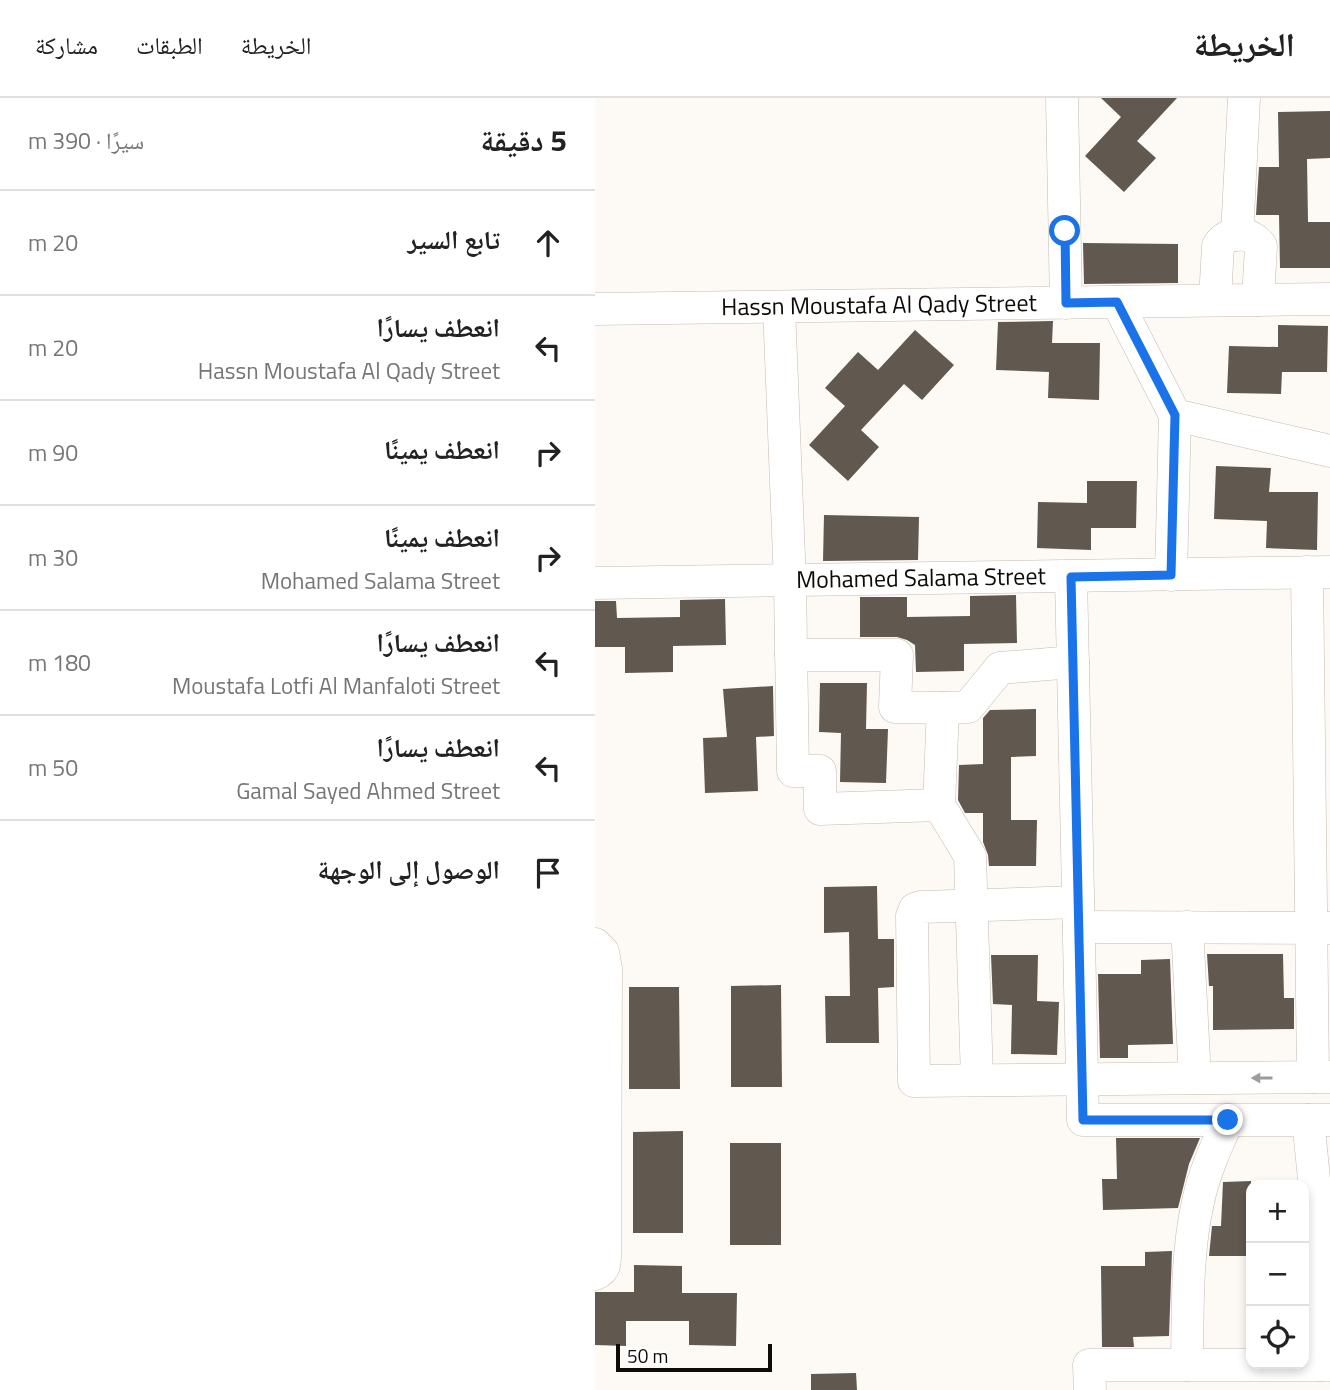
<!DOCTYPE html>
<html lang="ar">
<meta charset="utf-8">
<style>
:root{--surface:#fff;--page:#f6f6f6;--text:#222;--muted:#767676;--line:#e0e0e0}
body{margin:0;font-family:"Titillium Web","Noto Naskh Arabic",sans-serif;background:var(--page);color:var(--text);direction:rtl}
.controls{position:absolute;right:21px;bottom:21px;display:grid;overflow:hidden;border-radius:14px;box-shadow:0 4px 10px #0003}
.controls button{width:63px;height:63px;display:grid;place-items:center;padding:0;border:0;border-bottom:2px solid var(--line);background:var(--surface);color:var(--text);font:35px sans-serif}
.scale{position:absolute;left:21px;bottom:18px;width:156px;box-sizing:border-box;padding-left:7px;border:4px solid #0e0b07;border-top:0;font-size:19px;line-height:24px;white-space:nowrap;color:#0e0b07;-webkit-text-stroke:5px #fff;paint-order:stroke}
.stop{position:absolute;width:21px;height:21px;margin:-16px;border:5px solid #1a73e8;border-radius:50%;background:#fff}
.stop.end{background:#1a73e8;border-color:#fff;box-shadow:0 2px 7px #0008}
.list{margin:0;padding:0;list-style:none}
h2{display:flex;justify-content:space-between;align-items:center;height:91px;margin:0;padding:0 28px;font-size:30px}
h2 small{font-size:23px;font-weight:400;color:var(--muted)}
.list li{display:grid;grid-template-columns:46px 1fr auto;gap:21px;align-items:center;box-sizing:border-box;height:105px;padding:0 28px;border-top:2px solid var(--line)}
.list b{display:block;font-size:26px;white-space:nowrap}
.list p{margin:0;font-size:23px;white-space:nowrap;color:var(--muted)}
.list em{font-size:23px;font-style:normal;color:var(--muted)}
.icon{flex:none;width:38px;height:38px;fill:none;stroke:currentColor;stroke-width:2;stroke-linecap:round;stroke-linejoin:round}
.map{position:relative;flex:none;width:735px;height:1292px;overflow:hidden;direction:ltr}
header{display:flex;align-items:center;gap:42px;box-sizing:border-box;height:98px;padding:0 35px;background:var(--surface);border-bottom:2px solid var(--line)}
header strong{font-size:33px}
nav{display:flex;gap:38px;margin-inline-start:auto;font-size:24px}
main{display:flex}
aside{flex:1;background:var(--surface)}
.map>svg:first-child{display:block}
.building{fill:#61584f}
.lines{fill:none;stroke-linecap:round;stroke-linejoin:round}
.minor-casing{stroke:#c5bbb0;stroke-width:33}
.minor{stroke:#fff;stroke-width:32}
.oneway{fill:#9f9d9c}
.route{stroke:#1a73e8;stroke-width:9}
.labels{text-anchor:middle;stroke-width:7;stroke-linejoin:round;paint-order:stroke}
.street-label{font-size:24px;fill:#0e0b07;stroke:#fff}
</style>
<header>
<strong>الخريطة</strong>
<nav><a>الخريطة</a><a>الطبقات</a><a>مشاركة</a></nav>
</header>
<main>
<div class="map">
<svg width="735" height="1292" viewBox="0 0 735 1292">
<rect width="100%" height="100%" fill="#fdf9f5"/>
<g class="building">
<path d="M 506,0 L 582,0 L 542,43 L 561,60 L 529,94 L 490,58 L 526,19 Z"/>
<path d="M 735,13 L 735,60 L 712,61 L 713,124 L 735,124 L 735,170 L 685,170 L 684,117 L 661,117 L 664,69 L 684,69 L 683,14 Z"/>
<path d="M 488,145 L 583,146 L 583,185 L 489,186 Z"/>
<path d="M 458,223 L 457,245 L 505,245 L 504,302 L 453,300 L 454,274 L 401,272 L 403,224 Z"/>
<path d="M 683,227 L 733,228 L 732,274 L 687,274 L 686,296 L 632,295 L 634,248 L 683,249 Z"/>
<path d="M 320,232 L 359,267 L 327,302 L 309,286 L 266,332 L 284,349 L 253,383 L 214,347 L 250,308 L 230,290 L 263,254 L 283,272 Z"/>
<path d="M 621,368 L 676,370 L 674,394 L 723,394 L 722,452 L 671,450 L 672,423 L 619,421 Z"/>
<path d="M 492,383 L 542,383 L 541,430 L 496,430 L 496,452 L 442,450 L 443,404 L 492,405 Z"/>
<path d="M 229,417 L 324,419 L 323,462 L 228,463 Z"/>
<path d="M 421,497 L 422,545 L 369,546 L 369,573 L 321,574 L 320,547 L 312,542 L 302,539 L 265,539 L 265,499 L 312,499 L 312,519 L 375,518 L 375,498 Z"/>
<path d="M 130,501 L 131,547 L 78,548 L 78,574 L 30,575 L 30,549 L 0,549 L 0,503 L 21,503 L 22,520 L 85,519 L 85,502 Z"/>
<path d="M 225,585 L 272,585 L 271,631 L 293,631 L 291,685 L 245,684 L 246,635 L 224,634 Z"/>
<path d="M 178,588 L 179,638 L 161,639 L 163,693 L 110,695 L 108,640 L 132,639 L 128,591 Z"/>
<path d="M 441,611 L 441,658 L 416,659 L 416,722 L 442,722 L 441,768 L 394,768 L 393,757 L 388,744 L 388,715 L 370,715 L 363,702 L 364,667 L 388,666 L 388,620 L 395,612 Z"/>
<path d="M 282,788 L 283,841 L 299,841 L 299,889 L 283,890 L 284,945 L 231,945 L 230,898 L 255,898 L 254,834 L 229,835 L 229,789 Z"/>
<path d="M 612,856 L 688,856 L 689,900 L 699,900 L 699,931 L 618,932 L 618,888 L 614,888 Z"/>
<path d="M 396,857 L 443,857 L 442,903 L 464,904 L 462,957 L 416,956 L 417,907 L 398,906 Z"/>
<path d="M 575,861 L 578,946 L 533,947 L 533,960 L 505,960 L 503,876 L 546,876 L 546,862 Z"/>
<path d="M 186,887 L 187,989 L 136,989 L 136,888 Z"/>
<path d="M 34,889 L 84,889 L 85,991 L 34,991 Z"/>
<path d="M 88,1033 L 88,1135 L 38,1135 L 38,1034 Z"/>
<path d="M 521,1040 L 605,1040 L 594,1066 L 583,1110 L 508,1112 L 507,1081 L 522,1081 Z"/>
<rect x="135" y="1045" width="51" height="102"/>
<path d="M 656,1083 L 656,1158 L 614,1158 L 617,1128 L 626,1128 L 628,1084 Z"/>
<path d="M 577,1153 L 574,1238 L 538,1239 L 539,1249 L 507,1249 L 506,1168 L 550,1168 L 550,1154 Z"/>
<path d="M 39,1167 L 87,1168 L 87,1195 L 142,1195 L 141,1248 L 94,1247 L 94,1223 L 31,1223 L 31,1248 L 0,1247 L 0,1194 L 39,1194 Z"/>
<path d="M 261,1275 L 262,1292 L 216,1292 L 216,1276 Z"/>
</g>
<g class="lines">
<defs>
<g id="minor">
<path d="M 467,0 L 471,205"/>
<path d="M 642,137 L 649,0"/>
<path d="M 620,202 L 623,148 C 632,132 656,133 666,148 L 663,202"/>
<path d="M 522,204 L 580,317 L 576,477"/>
<path d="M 184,209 L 195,484 L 198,673 L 225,673 L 225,711 L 344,707"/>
<path id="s1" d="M 0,211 L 735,201"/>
<path d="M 580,317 L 735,353"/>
<path d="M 712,474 L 718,979"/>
<path d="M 476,479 L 488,1022 L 735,1022"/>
<path id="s2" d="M 0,485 L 735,474"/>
<path d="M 196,557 L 302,557 L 300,609 L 348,610 L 344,707 L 375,758 L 382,981"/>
<path d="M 348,610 L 373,609 L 405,570 L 478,564"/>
<path d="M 483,804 L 326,809 L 320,811 L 317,818 L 319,983 L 735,979"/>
<path d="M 484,829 L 735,830"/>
<path d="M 592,829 L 600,980"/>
<path d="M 0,846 L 8,854 L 11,871 L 10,1160 C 10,1168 8,1173 0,1176"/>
<path d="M 713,1022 L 721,1100 L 724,1267"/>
<path d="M 592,1267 C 593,1213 591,1157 603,1104 C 609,1075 621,1049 633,1022"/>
<path d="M 495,1292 L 494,1267 L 735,1267"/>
</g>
</defs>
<use href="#minor" class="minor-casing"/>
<use href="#minor" class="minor"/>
</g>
<defs><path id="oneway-solid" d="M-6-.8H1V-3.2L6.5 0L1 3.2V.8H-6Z" transform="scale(1.75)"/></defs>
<use class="oneway" href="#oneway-solid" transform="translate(667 980) rotate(180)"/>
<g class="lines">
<path class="route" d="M 470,133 L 471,205 L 522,204 L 580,317 L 576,477 L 476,479 L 488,1022 L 633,1022"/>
</g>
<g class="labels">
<g class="street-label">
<text dy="8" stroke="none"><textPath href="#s1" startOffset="284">Hassn Moustafa Al Qady Street</textPath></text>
<text dy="8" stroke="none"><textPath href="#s2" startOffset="326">Mohamed Salama Street</textPath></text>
</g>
</g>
</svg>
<div class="controls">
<button>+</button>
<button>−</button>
<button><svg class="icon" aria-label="locate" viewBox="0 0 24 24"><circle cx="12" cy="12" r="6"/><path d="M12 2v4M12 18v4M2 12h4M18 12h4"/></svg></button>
</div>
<div class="scale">50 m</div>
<div class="stop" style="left:470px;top:133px"></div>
<div class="stop end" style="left:633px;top:1022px"></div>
</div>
<aside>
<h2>5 دقيقة<small>سيرًا · 390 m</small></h2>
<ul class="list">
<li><svg class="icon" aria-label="ahead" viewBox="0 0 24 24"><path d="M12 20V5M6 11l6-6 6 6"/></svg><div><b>تابع السير</b></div><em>20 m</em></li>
<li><svg class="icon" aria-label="left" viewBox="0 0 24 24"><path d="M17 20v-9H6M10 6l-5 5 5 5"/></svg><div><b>انعطف يسارًا</b><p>Hassn Moustafa Al Qady Street</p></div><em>20 m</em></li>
<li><svg class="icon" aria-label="right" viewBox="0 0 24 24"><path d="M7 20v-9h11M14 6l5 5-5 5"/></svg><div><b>انعطف يمينًا</b></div><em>90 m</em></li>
<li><svg class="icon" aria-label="right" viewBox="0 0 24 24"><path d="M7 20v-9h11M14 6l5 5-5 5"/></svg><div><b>انعطف يمينًا</b><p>Mohamed Salama Street</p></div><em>30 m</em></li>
<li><svg class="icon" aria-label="left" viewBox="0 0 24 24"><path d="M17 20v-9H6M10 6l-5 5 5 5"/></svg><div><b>انعطف يسارًا</b><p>Moustafa Lotfi Al Manfaloti Street</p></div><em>180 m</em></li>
<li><svg class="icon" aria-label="left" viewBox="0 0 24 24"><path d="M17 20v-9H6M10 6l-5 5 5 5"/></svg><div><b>انعطف يسارًا</b><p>Gamal Sayed Ahmed Street</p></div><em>50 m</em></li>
<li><svg class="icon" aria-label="arrive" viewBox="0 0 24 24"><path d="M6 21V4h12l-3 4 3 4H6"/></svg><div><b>الوصول إلى الوجهة</b></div></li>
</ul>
</aside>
</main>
